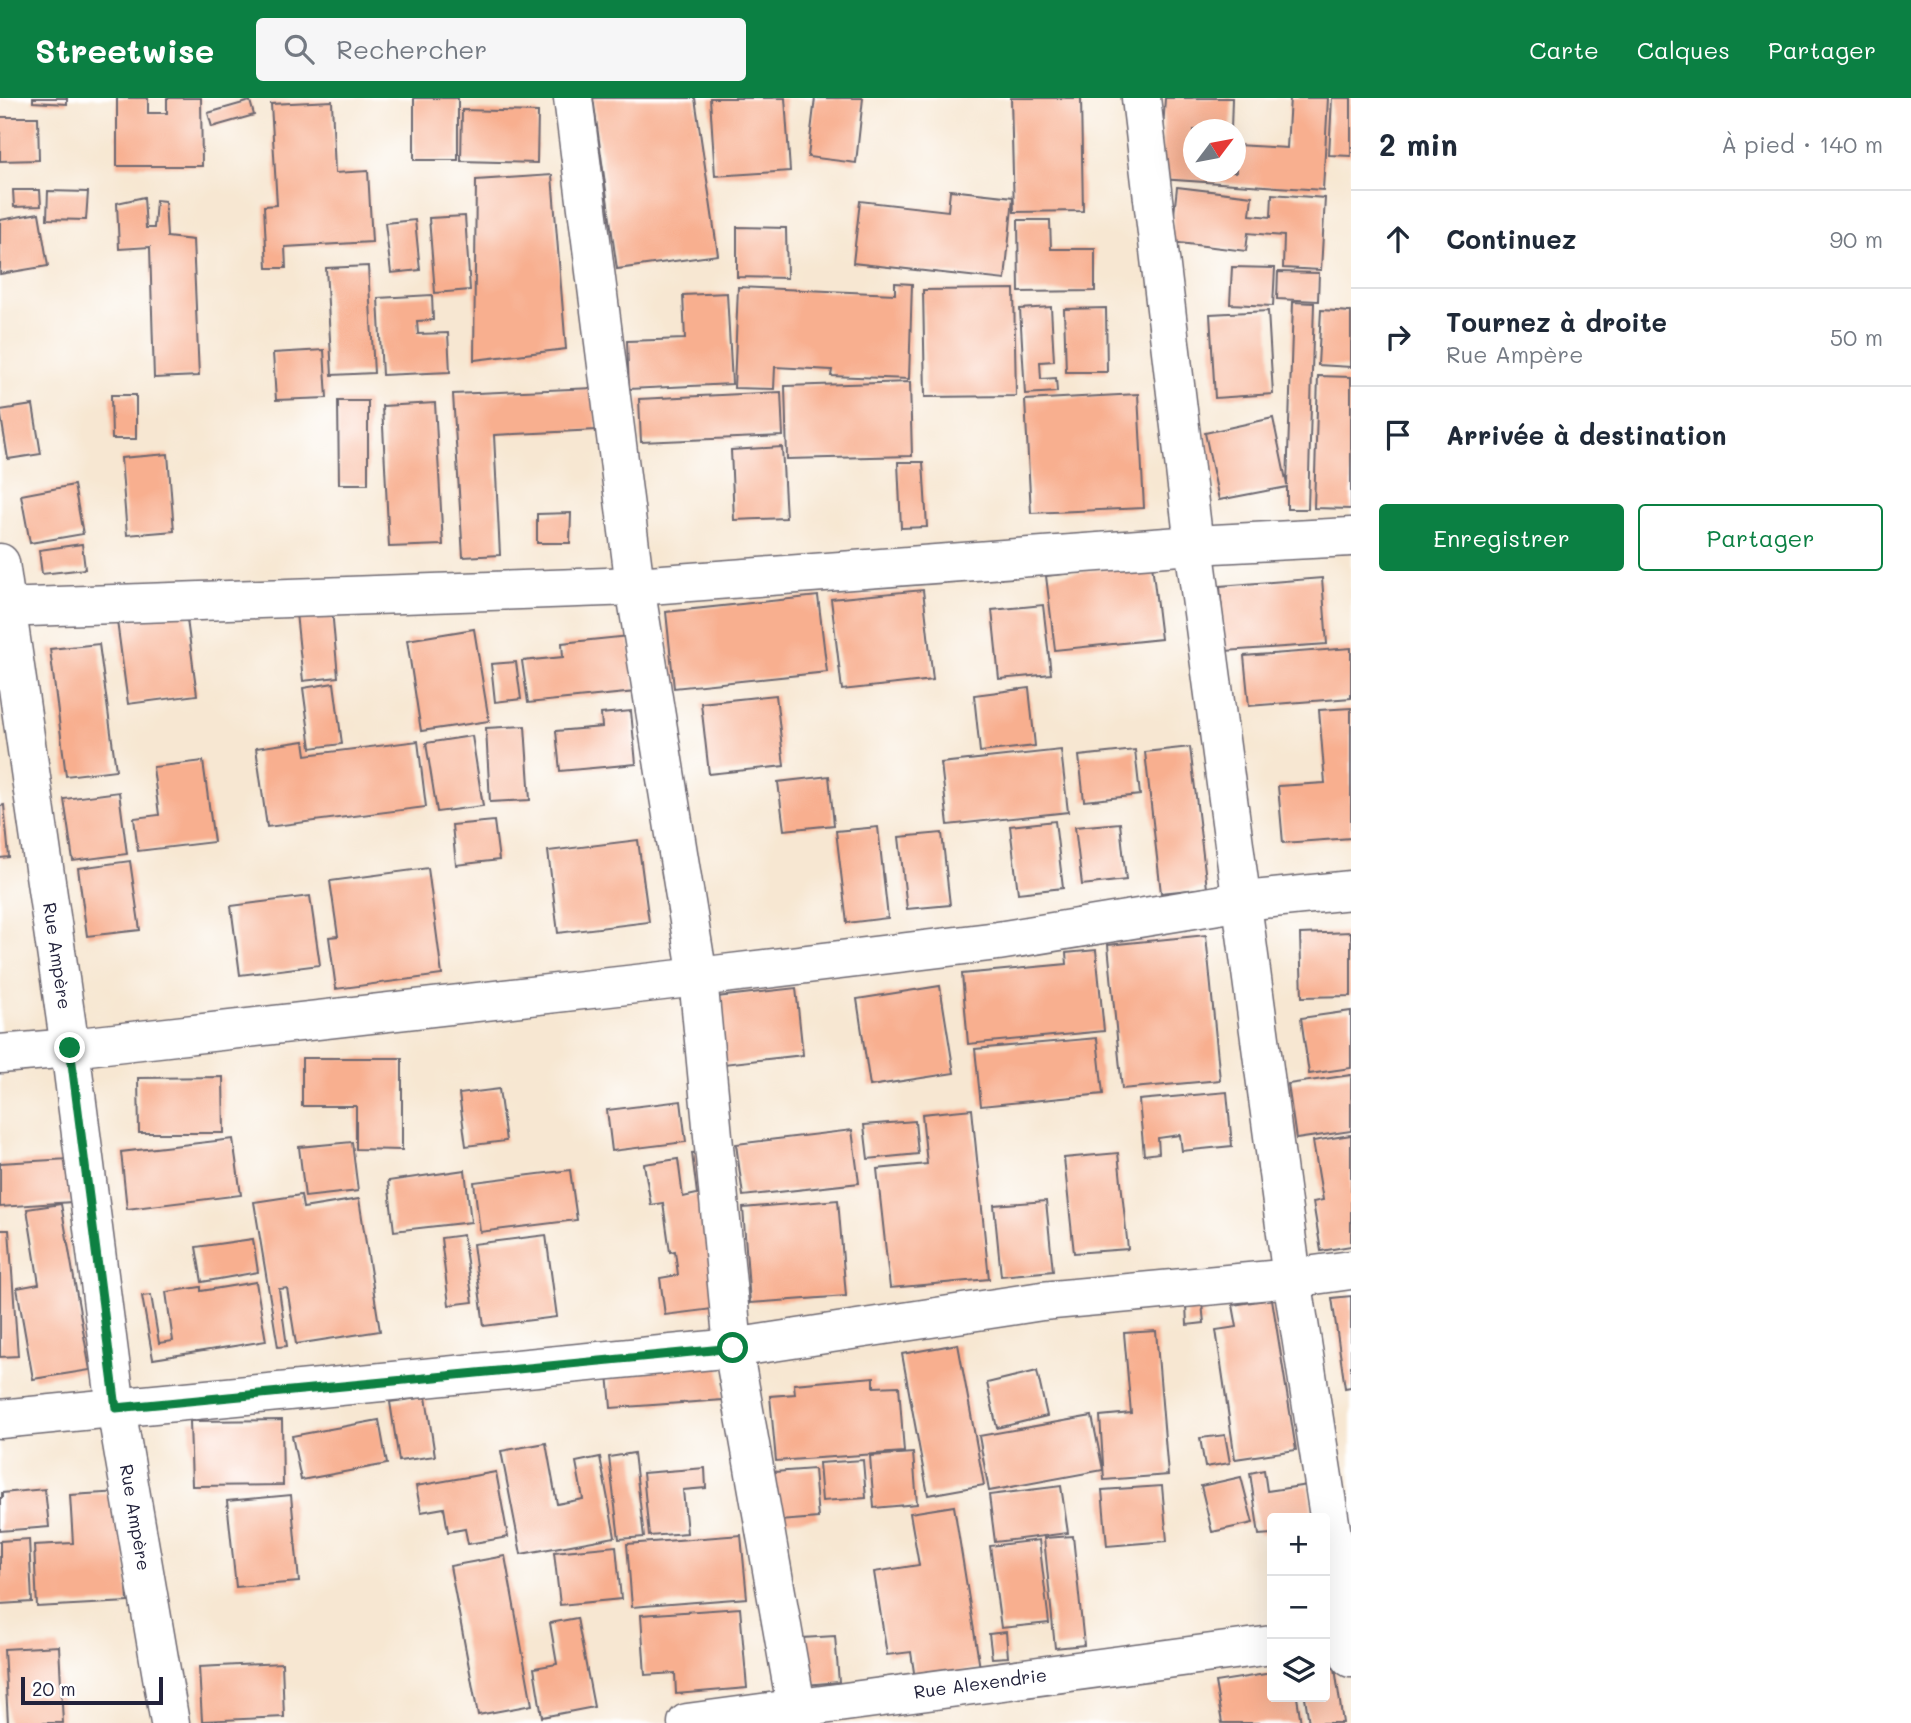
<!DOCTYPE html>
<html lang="fr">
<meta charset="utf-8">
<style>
:root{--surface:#fff;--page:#f6f6f7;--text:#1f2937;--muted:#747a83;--line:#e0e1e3;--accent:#0b8043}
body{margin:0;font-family:Mali,sans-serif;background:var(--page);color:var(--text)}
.controls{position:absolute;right:21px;bottom:21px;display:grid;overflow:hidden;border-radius:7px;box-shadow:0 7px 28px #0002}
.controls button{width:63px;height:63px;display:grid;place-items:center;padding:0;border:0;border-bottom:2px solid var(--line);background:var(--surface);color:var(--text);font:35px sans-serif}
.compass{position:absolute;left:1183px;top:21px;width:63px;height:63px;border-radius:50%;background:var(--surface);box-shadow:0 7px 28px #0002;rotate:58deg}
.scale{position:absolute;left:21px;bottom:18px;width:142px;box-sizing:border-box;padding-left:7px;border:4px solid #22223b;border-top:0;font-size:19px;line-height:24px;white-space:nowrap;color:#22223b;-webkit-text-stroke:5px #fff;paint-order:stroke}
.stop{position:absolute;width:21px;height:21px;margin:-16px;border:5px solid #0b8043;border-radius:50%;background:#fff}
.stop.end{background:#0b8043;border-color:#fff;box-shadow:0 2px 7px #0008}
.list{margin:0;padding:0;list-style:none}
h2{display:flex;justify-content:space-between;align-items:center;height:91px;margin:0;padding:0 28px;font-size:30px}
h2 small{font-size:23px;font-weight:400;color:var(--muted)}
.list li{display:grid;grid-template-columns:46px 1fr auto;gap:21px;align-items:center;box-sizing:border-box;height:98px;padding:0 28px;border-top:2px solid var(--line)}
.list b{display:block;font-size:26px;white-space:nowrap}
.list p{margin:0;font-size:23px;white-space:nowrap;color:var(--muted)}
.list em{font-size:23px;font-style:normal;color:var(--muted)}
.actions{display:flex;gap:14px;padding:21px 28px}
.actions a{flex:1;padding:16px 0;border:2px solid var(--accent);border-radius:7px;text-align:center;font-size:24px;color:var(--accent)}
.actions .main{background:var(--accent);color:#fff}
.icon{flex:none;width:38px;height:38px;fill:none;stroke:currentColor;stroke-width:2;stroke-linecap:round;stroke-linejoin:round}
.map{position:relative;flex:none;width:1351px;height:1625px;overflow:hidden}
header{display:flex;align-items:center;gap:42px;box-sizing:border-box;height:98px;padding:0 35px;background:var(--accent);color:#fff}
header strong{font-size:33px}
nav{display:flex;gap:38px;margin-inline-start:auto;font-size:24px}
.search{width:490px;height:63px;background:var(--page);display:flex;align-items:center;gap:18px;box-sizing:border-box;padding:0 24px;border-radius:7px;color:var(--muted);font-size:26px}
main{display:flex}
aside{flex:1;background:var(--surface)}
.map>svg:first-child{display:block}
.building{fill:#f8af8f}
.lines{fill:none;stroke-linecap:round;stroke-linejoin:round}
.minor-casing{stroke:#6d6770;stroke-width:41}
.minor{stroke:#fff;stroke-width:38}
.route{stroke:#0b8043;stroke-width:9}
.labels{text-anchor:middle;stroke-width:7;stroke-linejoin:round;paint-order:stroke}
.street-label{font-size:18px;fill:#22223b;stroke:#fff}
</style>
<header>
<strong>Streetwise</strong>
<div class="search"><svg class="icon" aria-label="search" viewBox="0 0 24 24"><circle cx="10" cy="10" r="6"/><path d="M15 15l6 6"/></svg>Rechercher</div>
<nav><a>Carte</a><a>Calques</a><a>Partager</a></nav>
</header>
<main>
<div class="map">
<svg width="1351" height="1625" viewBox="0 0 1351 1625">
<rect width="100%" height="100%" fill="#fff"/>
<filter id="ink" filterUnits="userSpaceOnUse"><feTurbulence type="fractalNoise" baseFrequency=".0143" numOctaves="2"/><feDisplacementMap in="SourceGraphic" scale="14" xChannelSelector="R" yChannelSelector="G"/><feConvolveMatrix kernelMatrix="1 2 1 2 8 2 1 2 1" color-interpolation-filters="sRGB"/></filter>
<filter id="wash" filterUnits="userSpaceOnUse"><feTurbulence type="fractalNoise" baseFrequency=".00686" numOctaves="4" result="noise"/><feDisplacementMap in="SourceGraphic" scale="28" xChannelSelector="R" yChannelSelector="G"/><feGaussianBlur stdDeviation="1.57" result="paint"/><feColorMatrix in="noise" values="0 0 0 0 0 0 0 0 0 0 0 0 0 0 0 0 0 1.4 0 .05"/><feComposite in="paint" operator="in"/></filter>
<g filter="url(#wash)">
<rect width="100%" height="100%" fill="#f7e7d2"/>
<g id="blocks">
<g class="building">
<path d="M 33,0 L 67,0 L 67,6 L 33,4 Z"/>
<path d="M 117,0 L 148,0 L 148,15 L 167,15 L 167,0 L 201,0 L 202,68 L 117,68 Z"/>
<rect x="414" y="0" width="44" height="62"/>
<path d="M 593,0 L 695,0 L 718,157 L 617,171 Z"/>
<path d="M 710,0 L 785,0 L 790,73 L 715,78 Z"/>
<path d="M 815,0 L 863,0 L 856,65 L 808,59 Z"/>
<path d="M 1011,0 L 1081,0 L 1083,113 L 1014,114 Z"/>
<path d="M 1165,0 L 1232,0 L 1231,32 L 1194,32 L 1194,74 L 1236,74 L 1236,47 L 1287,50 L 1290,0 L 1328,0 L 1323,92 L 1160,81 Z"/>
<path d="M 1332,0 L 1351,0 L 1351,58 L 1329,57 Z"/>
<path d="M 250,3 L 254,17 L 212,29 L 208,15 Z"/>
<path d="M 332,3 L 335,75 L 368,73 L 372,144 L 285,149 L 286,170 L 267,170 L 264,108 L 277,107 L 271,6 Z"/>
<path d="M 462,12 L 538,14 L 537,65 L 461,63 Z"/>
<path d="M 0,19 L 38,19 L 39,62 L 0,63 Z"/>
<path d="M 552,77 L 566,251 L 474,262 L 476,82 Z"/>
<path d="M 1177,89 L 1252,98 L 1250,117 L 1271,119 L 1272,96 L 1325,100 L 1321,172 L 1283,170 L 1284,138 L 1248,135 L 1246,153 L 1171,144 Z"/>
<path d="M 13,92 L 40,92 L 41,108 L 14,109 Z"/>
<path d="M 950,92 L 1013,99 L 1005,182 L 853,165 L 860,103 L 948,113 Z"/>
<path d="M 48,93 L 88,94 L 86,122 L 47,121 Z"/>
<path d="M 144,99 L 146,130 L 154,130 L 156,102 L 165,103 L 167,139 L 193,142 L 199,278 L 154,280 L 150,149 L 119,151 L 117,105 Z"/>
<path d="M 39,115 L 48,168 L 0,176 L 0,122 Z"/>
<path d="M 465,118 L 470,192 L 435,195 L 429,120 Z"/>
<path d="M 415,122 L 420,172 L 391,175 L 385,125 Z"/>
<path d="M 1018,122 L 1050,122 L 1051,151 L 1095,151 L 1095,193 L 1019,194 Z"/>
<path d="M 737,129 L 786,130 L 787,180 L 737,179 Z"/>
<path d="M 368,168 L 374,275 L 332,277 L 326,170 Z"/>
<path d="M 1232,169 L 1275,170 L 1273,208 L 1230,206 Z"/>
<path d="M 1278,174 L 1319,175 L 1318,203 L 1277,201 Z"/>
<path d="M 895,185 L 912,186 L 909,281 L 831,278 L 832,272 L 775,269 L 774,291 L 734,290 L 738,189 L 895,196 Z"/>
<path d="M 1014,191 L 1016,298 L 925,299 L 923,192 Z"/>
<path d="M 727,195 L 732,286 L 629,291 L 627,243 L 685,241 L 683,197 Z"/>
<path d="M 432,197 L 433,222 L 417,223 L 418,236 L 448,235 L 450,274 L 382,277 L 378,200 Z"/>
<path d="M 1293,204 L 1314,205 L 1308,411 L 1287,411 L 1287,389 L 1219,402 L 1205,335 L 1273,320 L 1287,387 Z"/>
<path d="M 1051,209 L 1054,263 L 1040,264 L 1041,281 L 1056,280 L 1057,294 L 1025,296 L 1020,211 Z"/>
<path d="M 1106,210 L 1107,274 L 1066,274 L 1064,211 Z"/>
<path d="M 1321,212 L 1351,214 L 1351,269 L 1318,267 Z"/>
<path d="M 1268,213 L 1273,296 L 1215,300 L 1210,216 Z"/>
<path d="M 324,252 L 327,300 L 276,302 L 273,255 Z"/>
<path d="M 1318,278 L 1351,279 L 1351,411 L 1314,410 Z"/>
<path d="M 910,284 L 912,358 L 787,361 L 785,288 Z"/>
<path d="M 594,290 L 597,332 L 494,337 L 500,457 L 463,459 L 453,296 Z"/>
<path d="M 781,294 L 783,338 L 641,344 L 639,301 Z"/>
<path d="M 1138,296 L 1144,410 L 1031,415 L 1025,302 Z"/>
<path d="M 111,297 L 136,297 L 136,341 L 112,341 Z"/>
<path d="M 338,303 L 368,303 L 368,386 L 339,386 Z"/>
<path d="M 435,305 L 443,447 L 389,449 L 382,308 Z"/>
<path d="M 33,307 L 41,356 L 8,361 L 0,312 Z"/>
<path d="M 782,349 L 786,420 L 734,422 L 731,352 Z"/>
<path d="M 168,356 L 174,433 L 127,437 L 121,360 Z"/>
<path d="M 898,364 L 923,364 L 927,429 L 901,430 Z"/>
<path d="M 74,387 L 83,436 L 30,445 L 21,397 Z"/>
<path d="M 571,415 L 570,445 L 537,445 L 537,416 Z"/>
<path d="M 82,446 L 85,471 L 42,476 L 39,452 Z"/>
<path d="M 1152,466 L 1161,541 L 1055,552 L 1046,478 Z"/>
<path d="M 1322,480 L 1327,546 L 1225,553 L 1220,488 Z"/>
<path d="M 923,492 L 933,582 L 842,592 L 831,501 Z"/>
<path d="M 818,498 L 827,574 L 674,590 L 666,514 Z"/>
<path d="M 1043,507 L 1051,576 L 999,581 L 992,512 Z"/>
<path d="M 332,511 L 338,579 L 303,583 L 296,515 Z"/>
<path d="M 186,514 L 197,597 L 128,606 L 117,523 Z"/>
<path d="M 474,531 L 489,623 L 421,633 L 407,542 Z"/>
<path d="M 629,538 L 635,594 L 528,605 L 522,563 L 563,559 L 562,545 Z"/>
<path d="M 99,546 L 116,672 L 66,678 L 50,551 Z"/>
<path d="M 1351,550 L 1351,600 L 1249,608 L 1244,558 Z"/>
<path d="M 516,564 L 521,601 L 495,604 L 491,566 Z"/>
<path d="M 334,585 L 342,646 L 311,650 L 303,590 Z"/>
<path d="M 1029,590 L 1035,648 L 980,654 L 974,597 Z"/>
<path d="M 776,597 L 784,668 L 709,676 L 701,605 Z"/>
<path d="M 1351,610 L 1351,740 L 1283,745 L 1278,688 L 1325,685 L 1319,612 Z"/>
<path d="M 631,613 L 636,666 L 560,673 L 556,633 L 602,629 L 601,616 Z"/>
<path d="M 525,628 L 530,702 L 490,704 L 486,630 Z"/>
<path d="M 472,638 L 483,708 L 437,714 L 426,645 Z"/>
<path d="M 304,643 L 306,657 L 418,643 L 426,709 L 267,729 L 256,650 Z"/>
<path d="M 1190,649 L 1207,790 L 1161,795 L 1145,654 Z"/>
<path d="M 1061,652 L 1068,714 L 948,727 L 941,665 Z"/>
<path d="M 1135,652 L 1140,697 L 1084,703 L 1079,658 Z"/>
<path d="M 203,663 L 214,744 L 138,753 L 134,720 L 159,717 L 153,669 Z"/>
<path d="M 829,678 L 834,727 L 784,732 L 778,684 Z"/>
<path d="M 119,694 L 127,756 L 73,763 L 64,701 Z"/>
<path d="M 4,707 L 9,759 L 0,760 L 0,708 Z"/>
<path d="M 494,723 L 499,762 L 456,767 L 452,727 Z"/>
<path d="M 1055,723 L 1063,790 L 1018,795 L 1010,728 Z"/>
<path d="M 1120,725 L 1126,782 L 1082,787 L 1075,729 Z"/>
<path d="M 878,729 L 888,820 L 847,825 L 836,733 Z"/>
<path d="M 942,735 L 950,807 L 907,811 L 899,739 Z"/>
<path d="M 638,742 L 649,824 L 558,835 L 548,753 Z"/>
<path d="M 130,763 L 140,832 L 87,838 L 78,770 Z"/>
<path d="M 428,770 L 442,877 L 336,891 L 329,839 L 338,838 L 330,783 Z"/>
<path d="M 310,798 L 320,867 L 240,877 L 231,808 Z"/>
<path d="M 1351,834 L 1351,898 L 1302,899 L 1300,836 Z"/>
<path d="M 1206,837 L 1220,982 L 1122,991 L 1108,847 Z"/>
<path d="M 1096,852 L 1104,933 L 968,946 L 962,876 L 1067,866 L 1066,855 Z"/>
<path d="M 940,888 L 954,975 L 870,988 L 857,901 Z"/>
<path d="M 796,890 L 803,957 L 724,966 L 717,899 Z"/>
<path d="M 1351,913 L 1351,970 L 1309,976 L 1301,920 Z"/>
<path d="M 1097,940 L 1103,996 L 981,1008 L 975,951 Z"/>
<path d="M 302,960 L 402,960 L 402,1052 L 356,1051 L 356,1008 L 302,1008 Z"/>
<path d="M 1351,977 L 1351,1033 L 1296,1041 L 1288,986 Z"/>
<path d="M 223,979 L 224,1035 L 139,1035 L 138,980 Z"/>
<path d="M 499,991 L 506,1043 L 466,1048 L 459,996 Z"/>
<path d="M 1227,994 L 1232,1048 L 1182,1053 L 1180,1037 L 1158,1040 L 1159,1055 L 1144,1057 L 1139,1002 Z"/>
<path d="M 681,1003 L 686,1044 L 612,1053 L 607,1012 Z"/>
<path d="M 972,1011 L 989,1181 L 890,1190 L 877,1071 L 927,1066 L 922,1016 Z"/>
<path d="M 915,1023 L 918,1056 L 868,1061 L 864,1027 Z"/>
<path d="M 852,1032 L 859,1085 L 743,1098 L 736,1046 Z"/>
<path d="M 1351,1037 L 1351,1148 L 1321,1153 L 1313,1104 L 1323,1102 L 1313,1043 Z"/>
<path d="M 233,1041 L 241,1097 L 127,1111 L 121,1054 Z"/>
<path d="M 352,1044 L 358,1093 L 305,1099 L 299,1049 Z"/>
<path d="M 701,1054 L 721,1210 L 665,1217 L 660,1180 L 678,1177 L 675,1153 L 670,1154 L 663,1105 L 651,1107 L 644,1066 L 678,1061 L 683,1099 L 697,1096 L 692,1055 Z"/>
<path d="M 1118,1055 L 1128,1151 L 1074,1155 L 1064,1060 Z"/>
<path d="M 69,1061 L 72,1104 L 0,1109 L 0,1065 Z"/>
<path d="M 465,1072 L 471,1124 L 394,1133 L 388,1083 Z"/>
<path d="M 570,1072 L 577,1122 L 480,1134 L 474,1084 Z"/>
<path d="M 301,1097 L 303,1110 L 359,1101 L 380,1233 L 296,1246 L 287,1190 L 279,1191 L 287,1248 L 278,1249 L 254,1104 Z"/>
<path d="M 838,1102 L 846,1198 L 750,1205 L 743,1110 Z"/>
<path d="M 1046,1103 L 1053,1173 L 1001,1178 L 994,1107 Z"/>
<path d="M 61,1106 L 90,1272 L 33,1281 L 17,1190 L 39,1186 L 27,1111 Z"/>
<path d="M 0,1132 L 9,1132 L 18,1258 L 0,1259 Z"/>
<path d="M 463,1137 L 473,1204 L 449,1207 L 441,1140 Z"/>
<path d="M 546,1137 L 557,1219 L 484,1228 L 473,1146 Z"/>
<path d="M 253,1141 L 258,1174 L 202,1184 L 196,1149 Z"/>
<path d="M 256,1184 L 266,1243 L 153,1261 L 142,1198 L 151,1197 L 159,1245 L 173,1243 L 166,1194 L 201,1189 L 201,1193 Z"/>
<path d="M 1351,1198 L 1351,1289 L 1345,1290 L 1332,1200 Z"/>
<path d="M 1272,1201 L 1296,1352 L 1235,1361 L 1216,1232 L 1237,1229 L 1233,1207 Z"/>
<path d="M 1202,1205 L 1204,1225 L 1187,1227 L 1186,1207 Z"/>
<path d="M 1156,1233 L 1168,1377 L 1104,1382 L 1100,1318 L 1131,1315 L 1124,1235 Z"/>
<path d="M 958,1246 L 984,1387 L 928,1397 L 902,1256 Z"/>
<path d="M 719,1266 L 723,1302 L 611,1310 L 608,1275 Z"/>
<path d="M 1037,1273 L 1047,1318 L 997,1330 L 987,1285 Z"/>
<path d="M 874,1279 L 874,1289 L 899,1288 L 904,1354 L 776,1363 L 770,1298 L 795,1296 L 794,1286 Z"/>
<path d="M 426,1299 L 435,1358 L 399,1363 L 390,1304 Z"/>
<path d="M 1092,1318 L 1103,1372 L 989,1393 L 979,1338 Z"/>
<path d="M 282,1322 L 283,1387 L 192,1388 L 190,1323 Z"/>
<path d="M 379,1322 L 387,1366 L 301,1382 L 292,1338 Z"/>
<path d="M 1225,1337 L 1230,1365 L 1205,1369 L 1200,1340 Z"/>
<path d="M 546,1345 L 557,1406 L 583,1401 L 576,1364 L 600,1359 L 615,1439 L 521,1456 L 501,1353 Z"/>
<path d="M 634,1355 L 644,1439 L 619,1441 L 609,1359 Z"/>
<path d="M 913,1355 L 917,1406 L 874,1410 L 870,1358 Z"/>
<path d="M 863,1362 L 866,1400 L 822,1403 L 819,1365 Z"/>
<path d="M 705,1370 L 706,1390 L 683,1392 L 687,1435 L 649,1438 L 643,1375 Z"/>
<path d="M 814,1371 L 818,1420 L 779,1423 L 774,1374 Z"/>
<path d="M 1264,1372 L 1267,1393 L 1308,1387 L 1313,1420 L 1272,1420 L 1272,1436 L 1259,1437 L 1250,1375 Z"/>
<path d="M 496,1374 L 508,1439 L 468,1446 L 465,1431 L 448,1434 L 444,1410 L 421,1414 L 416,1388 Z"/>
<path d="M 1241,1379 L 1253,1425 L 1212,1434 L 1201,1388 Z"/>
<path d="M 1061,1388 L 1068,1435 L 995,1444 L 989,1397 Z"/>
<path d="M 1162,1388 L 1167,1443 L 1107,1448 L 1102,1392 Z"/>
<path d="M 45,1391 L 49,1429 L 0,1433 L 0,1400 L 2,1400 L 2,1395 Z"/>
<path d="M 122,1394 L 128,1504 L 37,1509 L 34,1447 L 73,1445 L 70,1397 Z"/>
<path d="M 291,1397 L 299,1484 L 236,1489 L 227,1403 Z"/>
<path d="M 954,1408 L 980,1570 L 915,1581 L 911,1554 L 887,1557 L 874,1474 L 919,1467 L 910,1415 Z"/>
<path d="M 741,1437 L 747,1500 L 632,1509 L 627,1446 Z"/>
<path d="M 1073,1438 L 1084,1547 L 1055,1550 L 1044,1440 Z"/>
<path d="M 29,1441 L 32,1504 L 0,1506 L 0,1443 Z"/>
<path d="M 1039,1442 L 1049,1525 L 1001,1530 L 990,1448 Z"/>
<path d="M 616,1448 L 621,1501 L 560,1507 L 554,1454 Z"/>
<path d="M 505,1458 L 532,1607 L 478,1617 L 450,1468 Z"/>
<path d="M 740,1510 L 747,1590 L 676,1596 L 675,1575 L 645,1577 L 641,1517 Z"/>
<path d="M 577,1520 L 594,1609 L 542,1619 L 534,1570 L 557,1566 L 550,1525 Z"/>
<path d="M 1006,1534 L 1008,1559 L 992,1560 L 989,1536 Z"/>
<path d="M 835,1538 L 839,1584 L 805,1587 L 802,1540 Z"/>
<path d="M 59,1548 L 63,1625 L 8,1625 L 4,1551 Z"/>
<path d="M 282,1565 L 284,1619 L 202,1623 L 199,1569 Z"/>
<path d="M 1335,1570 L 1343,1625 L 1309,1625 L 1305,1599 L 1325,1599 L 1325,1571 Z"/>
<path d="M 1272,1575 L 1272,1599 L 1297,1599 L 1301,1625 L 1222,1625 L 1215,1584 Z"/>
</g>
</g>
</g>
<g filter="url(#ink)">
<use href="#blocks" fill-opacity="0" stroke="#6d6770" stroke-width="2"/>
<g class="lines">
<defs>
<g id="minor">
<path d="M 573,0 L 635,488 L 698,879 L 733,1250 L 799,1625"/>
<path d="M 1141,0 L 1194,447 L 1292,1180 L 1351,1560"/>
<path id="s1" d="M 0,465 L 70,950 L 116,1310 L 170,1625"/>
<path d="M 0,510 L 635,488 L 1194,447 L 1351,439"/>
<path d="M 0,956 L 70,950 L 698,879 L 998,843 L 1243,803 L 1351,792"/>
<path d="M 0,1321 L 733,1250 L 1042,1203 L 1292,1180 L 1351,1172"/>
<path id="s2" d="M 687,1625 L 1272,1547"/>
</g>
</defs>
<use href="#minor" class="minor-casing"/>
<use href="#minor" class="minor"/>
</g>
</g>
<g class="lines" filter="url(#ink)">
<path class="route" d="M 70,950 L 116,1310 L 733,1250"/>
</g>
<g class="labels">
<g class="street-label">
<text dy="6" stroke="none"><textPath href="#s1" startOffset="397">Rue Ampère</textPath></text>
<text dy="6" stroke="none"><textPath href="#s1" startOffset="964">Rue Ampère</textPath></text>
<text dy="6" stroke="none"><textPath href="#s2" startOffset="296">Rue Alexendrie</textPath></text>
</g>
</g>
</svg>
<div class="controls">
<button>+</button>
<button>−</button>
<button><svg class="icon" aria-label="layers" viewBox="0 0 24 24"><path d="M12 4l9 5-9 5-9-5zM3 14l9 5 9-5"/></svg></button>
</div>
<svg class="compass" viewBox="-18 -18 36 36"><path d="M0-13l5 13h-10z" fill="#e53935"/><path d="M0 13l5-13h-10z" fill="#747a83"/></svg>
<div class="scale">20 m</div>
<div class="stop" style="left:733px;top:1250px"></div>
<div class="stop end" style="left:70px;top:950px"></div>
</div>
<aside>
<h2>2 min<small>À pied · 140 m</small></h2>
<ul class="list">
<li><svg class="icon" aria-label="ahead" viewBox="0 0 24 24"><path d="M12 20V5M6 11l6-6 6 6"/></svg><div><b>Continuez</b></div><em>90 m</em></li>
<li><svg class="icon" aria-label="right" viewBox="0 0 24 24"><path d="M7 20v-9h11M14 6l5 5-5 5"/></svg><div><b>Tournez à droite</b><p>Rue Ampère</p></div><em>50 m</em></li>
<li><svg class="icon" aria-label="arrive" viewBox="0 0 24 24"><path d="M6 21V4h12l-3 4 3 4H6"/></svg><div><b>Arrivée à destination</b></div></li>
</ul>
<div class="actions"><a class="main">Enregistrer</a><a>Partager</a></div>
</aside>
</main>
